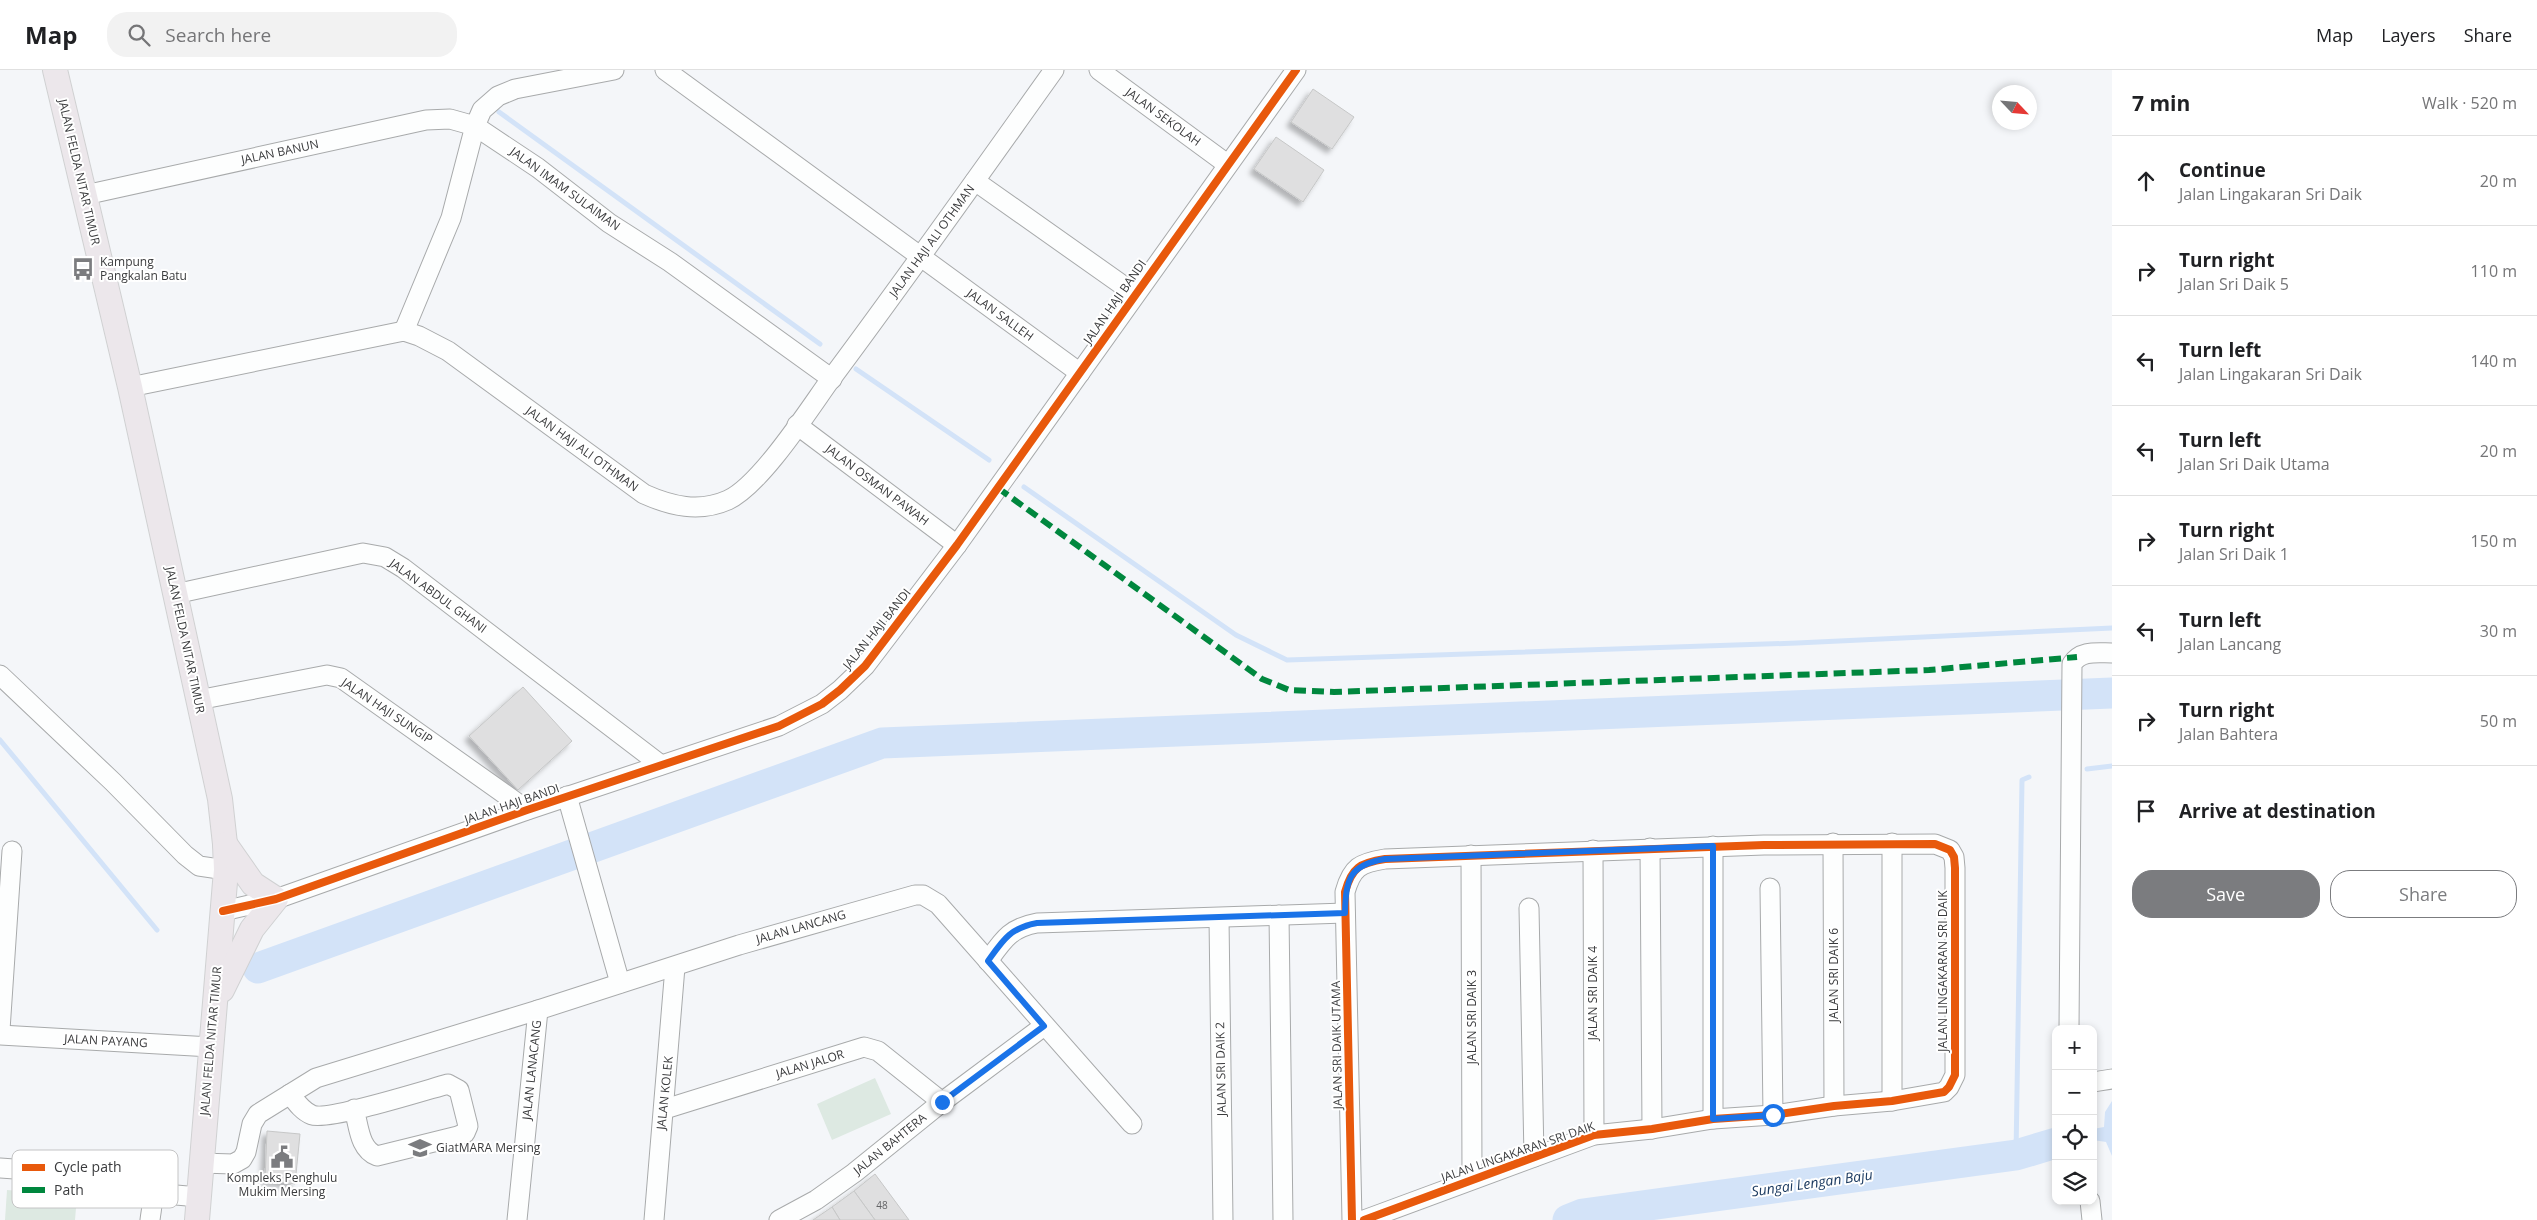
<!DOCTYPE html>
<meta charset="utf-8">
<style>
:root{--surface:#fff;--page:#f2f2f2;--text:#202124;--muted:#757577;--line:#e0e0e0;--accent:#7b7c7f}
body{margin:0;font-family:"Open Sans",sans-serif;background:var(--page);color:var(--text)}
.controls{position:absolute;right:15px;bottom:15px;display:grid;overflow:hidden;border-radius:10px;box-shadow:0 2px 8px #0003}
.controls button{width:45px;height:45px;display:grid;place-items:center;padding:0;border:0;border-bottom:1px solid var(--line);background:var(--surface);color:var(--text);font:25px sans-serif}
.compass{position:absolute;left:1992px;top:15px;width:45px;height:45px;border-radius:50%;background:var(--surface);box-shadow:0 2px 8px #0003;rotate:116deg}
.stop{position:absolute;width:15px;height:15px;margin:-11px;border:4px solid #1a73e8;border-radius:50%;background:#fff}
.stop.end{background:#1a73e8;border-color:#fff;box-shadow:0 1px 5px #0008}
.list{margin:0;padding:0;list-style:none}
h2{display:flex;justify-content:space-between;align-items:center;height:65px;margin:0;padding:0 20px;font-size:21px}
h2 small{font-size:16px;font-weight:400;color:var(--muted)}
.list li{display:grid;grid-template-columns:32px 1fr auto;gap:15px;align-items:center;box-sizing:border-box;height:90px;padding:0 20px;border-top:1px solid var(--line)}
.list b{display:block;font-size:19px;white-space:nowrap}
.list p{margin:0;font-size:16px;white-space:nowrap;color:var(--muted)}
.list em{font-size:16px;font-style:normal;color:var(--muted)}
.actions{display:flex;gap:10px;padding:15px 20px}
.actions a{flex:1;padding:11px 0;border:1px solid var(--accent);border-radius:20px;text-align:center;font-size:18px;color:var(--accent)}
.actions .main{background:var(--accent);color:#fff}
.icon{flex:none;width:28px;height:28px;fill:none;stroke:currentColor;stroke-width:2;stroke-linecap:round;stroke-linejoin:round}
.map{position:relative;flex:none;width:2112px;height:1150px;overflow:hidden}
header{display:flex;align-items:center;gap:30px;box-sizing:border-box;height:70px;padding:0 25px;background:var(--surface);border-bottom:1px solid var(--line)}
header strong{font-size:24px}
nav{display:flex;gap:28px;margin-inline-start:auto;font-size:18px}
.search{width:350px;height:45px;background:var(--page);display:flex;align-items:center;gap:12px;box-sizing:border-box;padding:0 18px;border-radius:20px;color:var(--muted);font-size:19px}
main{display:flex}
aside{flex:1;background:var(--surface)}
.map>svg:first-child{display:block}
.green{fill:#dde9e2}
.water{fill:#d3e3f8}
.lines{fill:none;stroke-linecap:round;stroke-linejoin:round}
.stream{stroke:#d3e3f8;stroke-width:5}
.river{stroke:#d3e3f8;stroke-width:31}
.building{fill:#dfdfe0;stroke:#c6c7c7;filter:url(#shadow)}
.minor-casing{stroke:#a8aaab;stroke-width:21}
.major-casing{stroke:#d0d1d2;stroke-width:26}
.minor{stroke:#fdfefe;stroke-width:19}
.major{stroke:#ece7eb;stroke-width:24}
.quiet{stroke:#00873e;stroke-width:6;stroke-dasharray:12 6;stroke-linecap:butt}
.cycleway-casing{stroke:#fff;stroke-width:11}
.cycleway{stroke:#e8590c;stroke-width:8}
.route{stroke:#1a73e8;stroke-width:6}
.labels{text-anchor:middle;stroke-width:4;stroke-linejoin:round;paint-order:stroke}
.number-label{font-size:10px;fill:#636466}
.street-label{font-size:12px;fill:#3a3b3d;stroke:#fff}
.poi-label{font-size:12px;fill:#3a3b3d;stroke:#fff;text-anchor:start}
.water-label{font-size:14px;font-style:italic;fill:#1c3b61;stroke:#fff}
.key{fill:#fff;stroke:#c4c4c5;stroke-width:1}
.key-label{font-size:14px;fill:#3a3b3d}
</style>
<header>
<strong>Map</strong>
<div class="search"><svg class="icon" aria-label="search" viewBox="0 0 24 24"><circle cx="10" cy="10" r="6"/><path d="M15 15l6 6"/></svg>Search here</div>
<nav><a>Map</a><a>Layers</a><a>Share</a></nav>
</header>
<main>
<div class="map">
<svg width="2112" height="1150" viewBox="0 0 2112 1150">
<defs>
<filter id="shadow"><feDropShadow dx="-4.5" dy="4.5" stdDeviation="2.5" flood-color="#0004"/></filter>
</defs>
<rect width="100%" height="100%" fill="#f4f6f9"/>
<g class="green">
<path d="M 875,1008 L 891,1044 L 832,1070 L 817,1034 Z"/>
<path d="M 7,1120 L 77,1126 L 75,1150 L 5,1150 Z"/>
</g>
<path class="water" d="M 2112,1031 L 2112,1086 L 2106,1072 L 2093,1070 L 2093,1059 L 2104,1057 L 2105,1042 Z"/>
<g class="lines">
<g class="stream">
<path d="M 499,42 L 820,274"/>
<path d="M 856,299 L 989,390"/>
<path d="M 1024,417 L 1236,565 L 1287,590 L 1797,573 L 2112,558"/>
<path d="M 0,670 L 157,860"/>
<path d="M 2087,699 L 2112,696"/>
<path d="M 2016,1085 L 2022,710 L 2029,707"/>
</g>
<g class="river">
<path d="M 258,898 L 882,673 L 2112,623"/>
<path d="M 1568,1150 L 1583,1144 L 2016,1085 L 2056,1073"/>
</g>
</g>
<g class="building">
<path d="M 1313,19 L 1354,47 L 1332,79 L 1291,52 Z"/>
<path d="M 1276,67 L 1324,100 L 1303,132 L 1254,99 Z"/>
<path d="M 523,617 L 572,671 L 518,720 L 469,666 Z"/>
<path d="M 267,1061 L 300,1064 L 295,1114 L 265,1110 Z"/>
<path d="M 875,1104 L 909,1150 L 875,1150 L 854,1121 Z"/>
<path d="M 854,1121 L 875,1150 L 840,1150 L 832,1137 Z"/>
<path d="M 832,1137 L 840,1150 L 813,1150 Z"/>
</g>
<g class="lines">
<defs>
<g id="minor">
<path d="M 665,0 L 1080,303"/>
<path d="M 1099,0 L 1227,94"/>
<path d="M 975,111 L 1135,224"/>
<path d="M 85,125 L 426,50 L 450,49 L 475,56 L 538,98 L 609,153 L 670,192 L 832,309"/>
<path d="M 404,261 L 451,148 L 475,56 L 482,40 L 498,26 L 515,19 L 614,0"/>
<path d="M 130,317 L 404,261 L 419,266 L 448,281 L 644,424 C 671,436 699,443 728,430 C 760,415 806,344 828,313 C 905,210 979,105 1054,0"/>
<path d="M 797,355 L 957,475"/>
<path d="M 175,524 L 363,483 L 385,487 L 403,498 L 661,695"/>
<path d="M 0,605 L 113,712 L 185,785 L 199,796 L 226,800"/>
<path d="M 198,630 L 327,605 L 341,608 L 527,740"/>
<path d="M 567,726 L 620,913"/>
<path d="M 1833,773 L 1834,1036"/>
<path d="M 1713,776 L 1713,1049"/>
<path d="M 1650,778 L 1652,1059"/>
<path d="M 1593,780 L 1594,1065"/>
<path d="M 1471,785 L 1472,1109"/>
<path d="M 1770,818 L 1773,1045"/>
<path d="M 1529,838 L 1534,1087"/>
<path d="M 223,841 L 276,829 L 527,740 L 779,656 L 822,634 L 840,620 L 865,596 L 957,475 L 1296,0"/>
<path d="M 1279,845 L 1283,1150"/>
<path d="M 1219,848 L 1223,1150"/>
<path d="M 988,891 C 1003,870 1010,858 1037,853 L 1345,843"/>
<path d="M 2069,959 L 2072,594 C 2081,580 2097,583 2112,583"/>
<path d="M 0,960 L 12,781"/>
<path d="M 0,965 L 211,977"/>
<path d="M 2093,1012 L 2112,1009"/>
<path d="M 290,1024 C 296,1032 302,1041 312,1045 C 328,1051 426,1020 448,1014 L 459,1020 L 468,1056 L 465,1063 L 458,1066 L 377,1086 C 359,1079 359,1056 354,1039"/>
<path d="M 1892,1031 L 1892,773"/>
<path d="M 665,1039 L 864,977 L 878,981 L 942,1032"/>
<path d="M 201,1093 L 233,1094 L 242,1089 L 246,1082 L 252,1054 L 258,1044 L 316,1008 L 538,940 L 739,875 L 915,825 L 923,825 L 938,834 L 1132,1054"/>
<path d="M 0,1098 L 141,1108 C 158,1120 152,1132 150,1150"/>
<path d="M 153,1123 L 199,1127"/>
<path d="M 2090,1131 L 2092,1150"/>
<path d="M 517,1150 L 538,940"/>
<path d="M 654,1150 L 675,897"/>
<path d="M 779,1150 L 816,1130 L 854,1103 L 942,1032 L 1044,956"/>
<path d="M 1352,1150 L 1345,822 C 1352,797 1360,793 1385,789 L 1764,775 L 1935,774 L 1950,780 L 1954,787 L 1955,798 L 1955,1005 L 1949,1017 L 1944,1022 L 1892,1031 L 1834,1036 L 1773,1045 L 1713,1049 L 1652,1059 L 1594,1065 L 1364,1150"/>
</g>
<g id="major">
<path d="M 55,0 L 130,317 L 220,729 L 225,774 L 226,800 L 197,1150"/>
<path d="M 222,920 L 252,859 L 276,829 L 253,814 L 225,774"/>
</g>
</defs>
<use href="#minor" class="minor-casing"/>
<use href="#major" class="major-casing"/>
<use href="#minor" class="minor"/>
<use href="#major" class="major"/>
<path class="quiet" d="M 998,418 L 1262,609 L 1289,620 L 1334,622 L 1929,600 L 2077,587"/>
<defs>
<g id="cycleway">
<path d="M 223,841 L 276,829 L 527,740 L 779,656 L 822,634 L 840,620 L 865,596 L 957,475 L 1296,0"/>
<path d="M 1352,1150 L 1345,822 C 1352,797 1360,793 1385,789 L 1764,775 L 1935,774 L 1950,780 L 1954,787 L 1955,798 L 1955,1005 L 1949,1017 L 1944,1022 L 1892,1031 L 1834,1036 L 1773,1045 L 1713,1049 L 1652,1059 L 1594,1065 L 1364,1150"/>
</g>
</defs>
<use href="#cycleway" class="cycleway-casing"/>
<use href="#cycleway" class="cycleway"/>
</g>
<g class="lines">
<path class="route" d="M 942,1032 L 1044,956 L 988,891 C 1003,870 1010,858 1037,853 L 1345,843 C 1346,809 1349,795 1385,789 L 1713,776 L 1713,1049 L 1773,1045"/>
</g>
<defs>
<symbol id="bus-bare" viewBox="-9 -9 18 18"><path d="M-5-6H5V4H4V6H2V4H-2V6H-4V4H-5ZM-3.5-4V0h7V-4ZM-3.5 1.2v1.5H-2V1.2ZM2 1.2v1.5H3.5V1.2Z" fill="#7b7c7f" stroke="#fff" stroke-width="2.5" paint-order="stroke"/></symbol>
<symbol id="university-bare" viewBox="-9 -9 18 18"><path d="M0-5L7-2L0 1L-7-2ZM-4 1L0 2.5L4 1V4Q0 6-4 4Z" fill="#7b7c7f" stroke="#fff" stroke-width="2.5" paint-order="stroke"/></symbol>
<symbol id="civic-bare" viewBox="-9 -9 18 18"><path d="M-.6-6.5H3V-4.5H.6V-3L4-1V1h2V6H-6V1h2V-1L-.6-3ZM-1.2 2.5V6h2.4V2.5Z" fill="#7b7c7f" stroke="#fff" stroke-width="2.5" paint-order="stroke"/></symbol>
</defs>
<g fill-rule="evenodd">
<use href="#bus-bare" x="67" y="183" width="32" height="32"/>
<use href="#university-bare" x="404" y="1062" width="32" height="32"/>
<use href="#civic-bare" x="266" y="1071" width="32" height="32"/>
</g>
<g class="labels">
<g class="number-label">
<text x="882" y="1139">48</text>
</g>
<g class="street-label">
<text transform="translate(1163 47) rotate(36)" y="4">JALAN SEKOLAH</text>
<text transform="translate(280 82) rotate(-12)" y="4">JALAN BANUN</text>
<text transform="translate(79 102) rotate(77)" y="4">JALAN FELDA NITAR TIMUR</text>
<text transform="translate(565 119) rotate(36)" y="4">JALAN IMAM SULAIMAN</text>
<text transform="translate(932 171) rotate(-54)" y="4">JALAN HAJI ALI OTHMAN</text>
<text transform="translate(1115 232) rotate(-55)" y="4">JALAN HAJI BANDI</text>
<text transform="translate(1000 245) rotate(36)" y="4">JALAN SALLEH</text>
<text transform="translate(582 379) rotate(36)" y="4">JALAN HAJI ALI OTHMAN</text>
<text transform="translate(877 415) rotate(37)" y="4">JALAN OSMAN PAWAH</text>
<text transform="translate(438 526) rotate(36)" y="4">JALAN ABDUL GHANI</text>
<text transform="translate(877 559) rotate(-51)" y="4">JALAN HAJI BANDI</text>
<text transform="translate(185 570) rotate(78)" y="4">JALAN FELDA NITAR TIMUR</text>
<text transform="translate(387 641) rotate(34)" y="4">JALAN HAJI SUNGIP</text>
<text transform="translate(512 734) rotate(-19)" y="4">JALAN HAJI BANDI</text>
<text transform="translate(801 857) rotate(-16)" y="4">JALAN LANCANG</text>
<text transform="translate(1943 901) rotate(-90)" y="4">JALAN LINGAKARAN SRI DAIK</text>
<text transform="translate(1834 905) rotate(-90)" y="4">JALAN SRI DAIK 6</text>
<text transform="translate(1593 923) rotate(-90)" y="4">JALAN SRI DAIK 4</text>
<text transform="translate(1472 947) rotate(-90)" y="4">JALAN SRI DAIK 3</text>
<text transform="translate(106 971) rotate(3)" y="4">JALAN PAYANG</text>
<text transform="translate(211 971) rotate(-85)" y="4">JALAN FELDA NITAR TIMUR</text>
<text transform="translate(1337 975) rotate(-91)" y="4">JALAN SRI DAIK UTAMA</text>
<text transform="translate(810 994) rotate(-17)" y="4">JALAN JALOR</text>
<text transform="translate(1221 999) rotate(-91)" y="4">JALAN SRI DAIK 2</text>
<text transform="translate(532 1000) rotate(-84)" y="4">JALAN LANACANG</text>
<text transform="translate(665 1023) rotate(-84)" y="4">JALAN KOLEK</text>
<text transform="translate(890 1074) rotate(-39)" y="4">JALAN BAHTERA</text>
<text transform="translate(1518 1082) rotate(-19)" y="4">JALAN LINGAKARAN SRI DAIK</text>
</g>
<g class="poi-label">
<text x="100" y="196">Kampung<tspan x="100" dy="14">Pangkalan Batu</tspan></text>
<text x="436" y="1082">GiatMARA Mersing</text>
<text x="282" y="1112" text-anchor="middle">Kompleks Penghulu<tspan x="282" dy="14">Mukim Mersing</tspan></text>
</g>
<g class="water-label">
<text transform="translate(1812 1113) rotate(-8)" y="5">Sungai Lengan Baju</text>
</g>
</g>
<rect x="12" y="1080" width="166" height="58" rx="8" class="key"/>
<rect x="22" y="1094" width="23" height="7" fill="#e8590c"/>
<rect x="22" y="1117" width="23" height="6" fill="#00873e"/>
<g class="key-label">
<text x="54" y="1102">Cycle path</text>
<text x="54" y="1125">Path</text>
</g>
</svg>
<div class="controls">
<button>+</button>
<button>−</button>
<button><svg class="icon" aria-label="locate" viewBox="0 0 24 24"><circle cx="12" cy="12" r="6"/><path d="M12 2v4M12 18v4M2 12h4M18 12h4"/></svg></button>
<button><svg class="icon" aria-label="layers" viewBox="0 0 24 24"><path d="M12 4l9 5-9 5-9-5zM3 14l9 5 9-5"/></svg></button>
</div>
<svg class="compass" viewBox="-18 -18 36 36"><path d="M0-13l5 13h-10z" fill="#e53935"/><path d="M0 13l5-13h-10z" fill="#757577"/></svg>
<div class="stop" style="left:1773px;top:1045px"></div>
<div class="stop end" style="left:942px;top:1032px"></div>
</div>
<aside>
<h2>7 min<small>Walk · 520 m</small></h2>
<ul class="list">
<li><svg class="icon" aria-label="ahead" viewBox="0 0 24 24"><path d="M12 20V5M6 11l6-6 6 6"/></svg><div><b>Continue</b><p>Jalan Lingakaran Sri Daik</p></div><em>20 m</em></li>
<li><svg class="icon" aria-label="right" viewBox="0 0 24 24"><path d="M7 20v-9h11M14 6l5 5-5 5"/></svg><div><b>Turn right</b><p>Jalan Sri Daik 5</p></div><em>110 m</em></li>
<li><svg class="icon" aria-label="left" viewBox="0 0 24 24"><path d="M17 20v-9H6M10 6l-5 5 5 5"/></svg><div><b>Turn left</b><p>Jalan Lingakaran Sri Daik</p></div><em>140 m</em></li>
<li><svg class="icon" aria-label="left" viewBox="0 0 24 24"><path d="M17 20v-9H6M10 6l-5 5 5 5"/></svg><div><b>Turn left</b><p>Jalan Sri Daik Utama</p></div><em>20 m</em></li>
<li><svg class="icon" aria-label="right" viewBox="0 0 24 24"><path d="M7 20v-9h11M14 6l5 5-5 5"/></svg><div><b>Turn right</b><p>Jalan Sri Daik 1</p></div><em>150 m</em></li>
<li><svg class="icon" aria-label="left" viewBox="0 0 24 24"><path d="M17 20v-9H6M10 6l-5 5 5 5"/></svg><div><b>Turn left</b><p>Jalan Lancang</p></div><em>30 m</em></li>
<li><svg class="icon" aria-label="right" viewBox="0 0 24 24"><path d="M7 20v-9h11M14 6l5 5-5 5"/></svg><div><b>Turn right</b><p>Jalan Bahtera</p></div><em>50 m</em></li>
<li><svg class="icon" aria-label="arrive" viewBox="0 0 24 24"><path d="M6 21V4h12l-3 4 3 4H6"/></svg><div><b>Arrive at destination</b></div></li>
</ul>
<div class="actions"><a class="main">Save</a><a>Share</a></div>
</aside>
</main>
